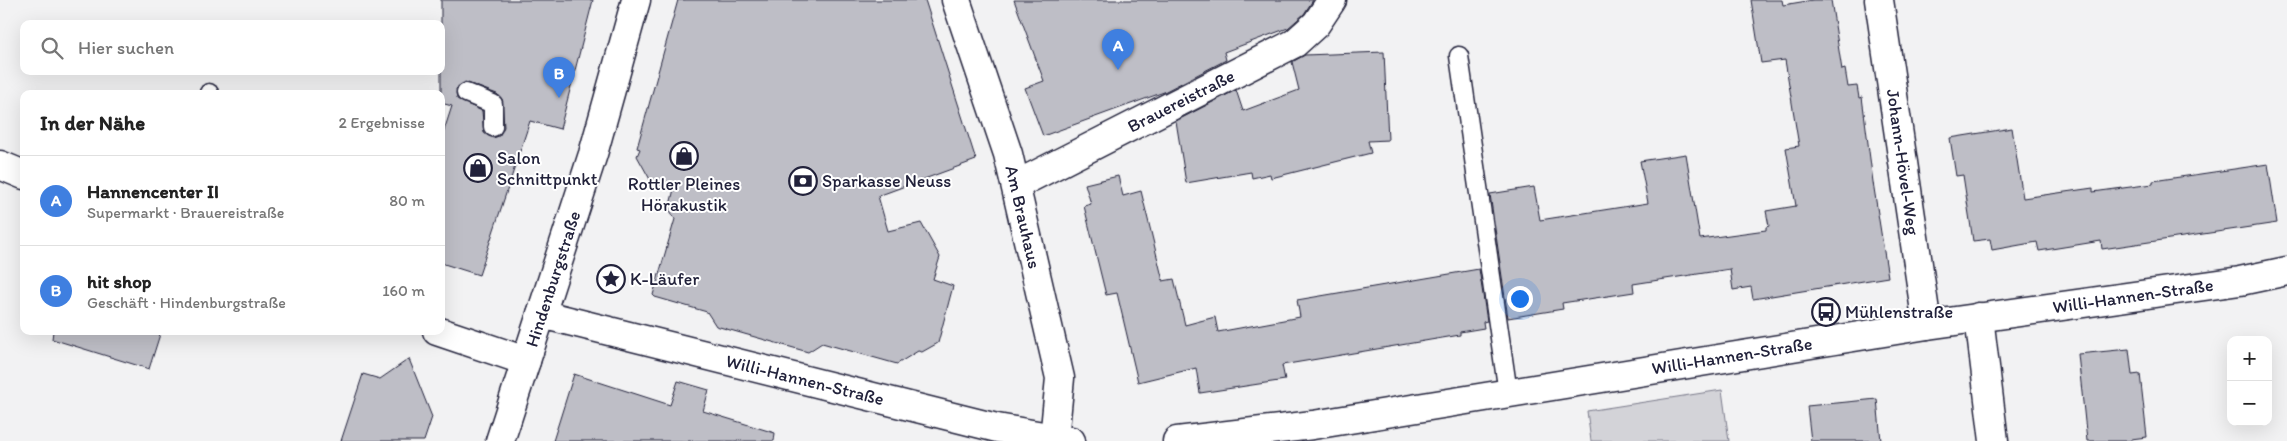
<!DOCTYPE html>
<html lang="de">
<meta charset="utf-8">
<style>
:root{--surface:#fff;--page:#f2f2f2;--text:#222;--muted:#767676;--line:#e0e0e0;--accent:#1a73e8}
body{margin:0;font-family:Itim,sans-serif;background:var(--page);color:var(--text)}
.controls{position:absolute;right:15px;bottom:15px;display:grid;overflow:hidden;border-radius:10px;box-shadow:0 5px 20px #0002}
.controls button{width:45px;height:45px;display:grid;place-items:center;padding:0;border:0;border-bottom:1px solid var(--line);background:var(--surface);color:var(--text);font:25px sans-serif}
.you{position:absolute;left:1519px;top:298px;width:18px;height:18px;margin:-12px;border:4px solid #fff;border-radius:50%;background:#1a73e8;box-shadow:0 0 0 8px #1a73e833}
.badge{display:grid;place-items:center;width:32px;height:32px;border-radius:50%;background:var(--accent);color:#fff;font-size:16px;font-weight:700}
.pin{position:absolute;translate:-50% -41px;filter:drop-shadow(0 1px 2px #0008)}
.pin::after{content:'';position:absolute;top:26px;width:18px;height:15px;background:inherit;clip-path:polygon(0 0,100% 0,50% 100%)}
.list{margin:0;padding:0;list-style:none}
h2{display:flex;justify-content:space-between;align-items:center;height:65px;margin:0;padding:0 20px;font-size:21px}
h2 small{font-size:16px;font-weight:400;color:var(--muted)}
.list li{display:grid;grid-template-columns:32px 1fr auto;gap:15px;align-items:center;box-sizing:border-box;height:90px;padding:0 20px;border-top:1px solid var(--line)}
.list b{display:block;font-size:19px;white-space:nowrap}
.list p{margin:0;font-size:16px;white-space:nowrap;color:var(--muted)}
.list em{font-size:16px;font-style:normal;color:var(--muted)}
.icon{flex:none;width:28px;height:28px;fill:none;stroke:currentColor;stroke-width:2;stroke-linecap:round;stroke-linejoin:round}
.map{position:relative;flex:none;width:2287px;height:441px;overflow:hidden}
.search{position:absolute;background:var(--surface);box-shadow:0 5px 20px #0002;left:20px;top:20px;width:425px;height:55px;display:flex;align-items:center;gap:12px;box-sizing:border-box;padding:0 18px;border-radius:10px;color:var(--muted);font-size:19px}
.panel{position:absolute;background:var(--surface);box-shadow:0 5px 20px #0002;left:20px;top:90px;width:425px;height:245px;border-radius:10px}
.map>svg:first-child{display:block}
.green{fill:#d3d3d8;stroke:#7a7a8a}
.building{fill:#bebec6;stroke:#22223b;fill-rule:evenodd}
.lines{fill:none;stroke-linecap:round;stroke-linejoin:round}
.lane-casing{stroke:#22223b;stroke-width:21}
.street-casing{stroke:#22223b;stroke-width:31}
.lane{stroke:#fff;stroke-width:18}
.street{stroke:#fff;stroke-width:28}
.labels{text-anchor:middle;stroke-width:4;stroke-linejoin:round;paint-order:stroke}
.street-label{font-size:18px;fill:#22223b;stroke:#fff}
.poi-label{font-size:18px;fill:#22223b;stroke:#fff;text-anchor:start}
</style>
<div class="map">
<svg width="2287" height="441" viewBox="0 0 2287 441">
<rect width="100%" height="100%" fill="#f2f2f3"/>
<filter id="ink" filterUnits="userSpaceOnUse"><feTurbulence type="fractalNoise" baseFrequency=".02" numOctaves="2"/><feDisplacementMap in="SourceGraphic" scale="10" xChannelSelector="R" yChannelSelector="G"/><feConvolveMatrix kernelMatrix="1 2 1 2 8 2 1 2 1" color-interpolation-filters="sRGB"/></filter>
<g filter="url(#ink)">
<path class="green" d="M 1722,390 L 1729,441 L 1591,441 L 1587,411 Z"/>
<g class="building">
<path d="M 441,0 L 593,0 L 560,129 L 530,121 L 479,275 L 441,263 L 441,140 L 452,106 L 441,103 ZM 465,82 L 497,94 L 502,99 L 504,127 L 499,136 L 493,138 L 484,133 L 482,111 L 457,99 L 456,89 Z"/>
<path d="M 678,0 L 925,0 L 976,160 L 878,196 L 888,231 L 921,223 L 940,257 L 933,279 L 953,286 L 938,343 L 922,352 L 918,351 L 897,364 L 822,343 L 808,352 L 716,326 L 707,312 L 655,297 L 653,295 L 675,219 L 669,209 L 674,189 L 652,183 L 637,156 L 640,149 L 637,148 Z"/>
<path d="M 1014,0 L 1313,0 L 1304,14 L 1288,28 L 1224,52 L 1226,60 L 1164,92 L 1043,136 L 1025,88 L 1044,81 Z"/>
<path d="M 1751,0 L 1782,0 L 1783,5 L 1813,0 L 1831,0 L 1842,70 L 1845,69 L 1848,87 L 1857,86 L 1859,98 L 1862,97 L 1873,182 L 1888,277 L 1753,299 L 1751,287 L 1733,290 L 1730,269 L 1633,284 L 1634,292 L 1562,303 L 1563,309 L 1508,318 L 1490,194 L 1534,187 L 1540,220 L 1648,203 L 1640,161 L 1686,154 L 1700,239 L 1766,230 L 1766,227 L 1769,226 L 1766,211 L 1796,206 L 1786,148 L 1799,146 L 1785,60 L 1761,63 Z"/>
<path d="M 1384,52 L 1388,140 L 1368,141 L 1371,153 L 1271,178 L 1270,174 L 1252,178 L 1251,172 L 1186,183 L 1176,121 L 1236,90 L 1243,111 L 1299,90 L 1292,62 L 1305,55 Z"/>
<path d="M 2012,128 L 2023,198 L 2093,188 L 2093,192 L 2153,184 L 2153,181 L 2268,164 L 2277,223 L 2102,249 L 2101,241 L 2039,251 L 2037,242 L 1992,250 L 1990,239 L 1973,241 L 1963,175 L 1956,176 L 1950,138 Z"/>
<path d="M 1118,176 L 1123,196 L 1141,191 L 1163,281 L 1174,279 L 1185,325 L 1215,317 L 1218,332 L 1300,317 L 1297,300 L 1479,269 L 1487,321 L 1483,322 L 1484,328 L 1460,332 L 1460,335 L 1282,365 L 1285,380 L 1200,393 L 1196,368 L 1138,382 L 1117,293 L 1106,295 L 1084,206 L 1091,204 L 1085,184 Z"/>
<path d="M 53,331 L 161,331 L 149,369 L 52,339 Z"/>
<path d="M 2129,349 L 2132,375 L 2140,374 L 2147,437 L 2131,439 L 2132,441 L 2087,441 L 2078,354 Z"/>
<path d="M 409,359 L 432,417 L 424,441 L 341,441 L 363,374 L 380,379 Z"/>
<path d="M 574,374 L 670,405 L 678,381 L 709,390 L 703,411 L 775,433 L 774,441 L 553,441 Z"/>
<path d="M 1877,399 L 1881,441 L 1811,441 L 1807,406 Z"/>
</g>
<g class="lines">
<defs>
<g id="lane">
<path d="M 1459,56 L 1508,393"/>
<path d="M 466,93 L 493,104 L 493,127"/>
<path d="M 209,94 L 209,93"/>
</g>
<g id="street">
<path d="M 956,0 L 1008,154 L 1060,378 L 1054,439"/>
<path d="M 1879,0 L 1927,325"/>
<path d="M 0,165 L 24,175"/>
<path d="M 1016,185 L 1295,43 L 1316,24 L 1332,0"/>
<path d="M 541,314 L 997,428 L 1071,441"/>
<path d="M 1979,317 L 1994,441"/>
<path d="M 437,331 L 526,361"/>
<path d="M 500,441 L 593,154 L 636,0"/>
<path d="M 1177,441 L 1313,425 L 1927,325 L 2240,281 L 2287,271"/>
</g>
</defs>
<use href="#lane" class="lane-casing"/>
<use href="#street" class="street-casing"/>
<use href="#lane" class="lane"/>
<use href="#street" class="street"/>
</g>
</g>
<defs>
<symbol id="shop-ring" viewBox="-11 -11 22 22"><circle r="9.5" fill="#fff" stroke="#22223b" stroke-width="1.5"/><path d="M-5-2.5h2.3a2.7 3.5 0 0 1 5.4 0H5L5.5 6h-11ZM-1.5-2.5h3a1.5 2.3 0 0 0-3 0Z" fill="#22223b"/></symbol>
<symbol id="bank-ring" viewBox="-11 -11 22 22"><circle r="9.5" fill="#fff" stroke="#22223b" stroke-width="1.5"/><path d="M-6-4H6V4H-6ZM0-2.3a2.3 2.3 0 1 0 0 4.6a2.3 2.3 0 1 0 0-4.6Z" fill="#22223b"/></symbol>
<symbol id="sight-ring" viewBox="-11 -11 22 22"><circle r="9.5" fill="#fff" stroke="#22223b" stroke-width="1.5"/><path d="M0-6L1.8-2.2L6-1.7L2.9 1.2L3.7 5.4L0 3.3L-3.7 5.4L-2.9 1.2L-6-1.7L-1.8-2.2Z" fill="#22223b"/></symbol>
<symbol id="bus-ring" viewBox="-11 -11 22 22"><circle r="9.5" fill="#fff" stroke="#22223b" stroke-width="1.5"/><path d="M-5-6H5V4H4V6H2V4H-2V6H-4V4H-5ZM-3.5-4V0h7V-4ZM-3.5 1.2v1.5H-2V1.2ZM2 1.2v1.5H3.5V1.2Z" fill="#22223b"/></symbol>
</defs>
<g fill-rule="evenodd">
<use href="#shop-ring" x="668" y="140" width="32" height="32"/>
<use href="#shop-ring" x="462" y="152" width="32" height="32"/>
<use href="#bank-ring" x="787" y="165" width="32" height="32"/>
<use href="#sight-ring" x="595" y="263" width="32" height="32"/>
<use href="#bus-ring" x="1810" y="296" width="32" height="32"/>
</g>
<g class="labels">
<g class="street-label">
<text transform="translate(1181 101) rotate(-27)" y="6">Brauereistraße</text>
<text transform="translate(1903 162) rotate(82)" y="6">Johann-Hövel-Weg</text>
<text transform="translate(1023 217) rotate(77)" y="6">Am Brauhaus</text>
<text transform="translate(553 279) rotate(-72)" y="6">Hindenburgstraße</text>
<text transform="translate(2133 296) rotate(-8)" y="6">Willi-Hannen-Straße</text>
<text transform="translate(1732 356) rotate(-9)" y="6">Willi-Hannen-Straße</text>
<text transform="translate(805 380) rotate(14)" y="6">Willi-Hannen-Straße</text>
</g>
<g class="poi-label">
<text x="497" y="164">Salon<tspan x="497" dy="21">Schnittpunkt</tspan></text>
<text x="822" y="187">Sparkasse Neuss</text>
<text x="684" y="190" text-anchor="middle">Rottler Pleines<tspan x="684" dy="21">Hörakustik</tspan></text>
<text x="630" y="285">K-Läufer</text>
<text x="1845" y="318">Mühlenstraße</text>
</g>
</g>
</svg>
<div class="controls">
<button>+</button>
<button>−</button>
</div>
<div class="you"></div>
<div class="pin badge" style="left:1118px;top:70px;background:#3f7fe0">A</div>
<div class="pin badge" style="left:559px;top:98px;background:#3f7fe0">B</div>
<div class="search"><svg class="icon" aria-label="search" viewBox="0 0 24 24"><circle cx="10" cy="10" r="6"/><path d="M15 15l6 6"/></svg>Hier suchen</div>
<section class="panel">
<h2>In der Nähe<small>2 Ergebnisse</small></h2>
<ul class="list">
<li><span class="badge" style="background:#3f7fe0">A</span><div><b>Hannencenter II</b><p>Supermarkt · Brauereistraße</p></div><em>80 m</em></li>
<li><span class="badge" style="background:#3f7fe0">B</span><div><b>hit shop</b><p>Geschäft · Hindenburgstraße</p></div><em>160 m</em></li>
</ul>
</section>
</div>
